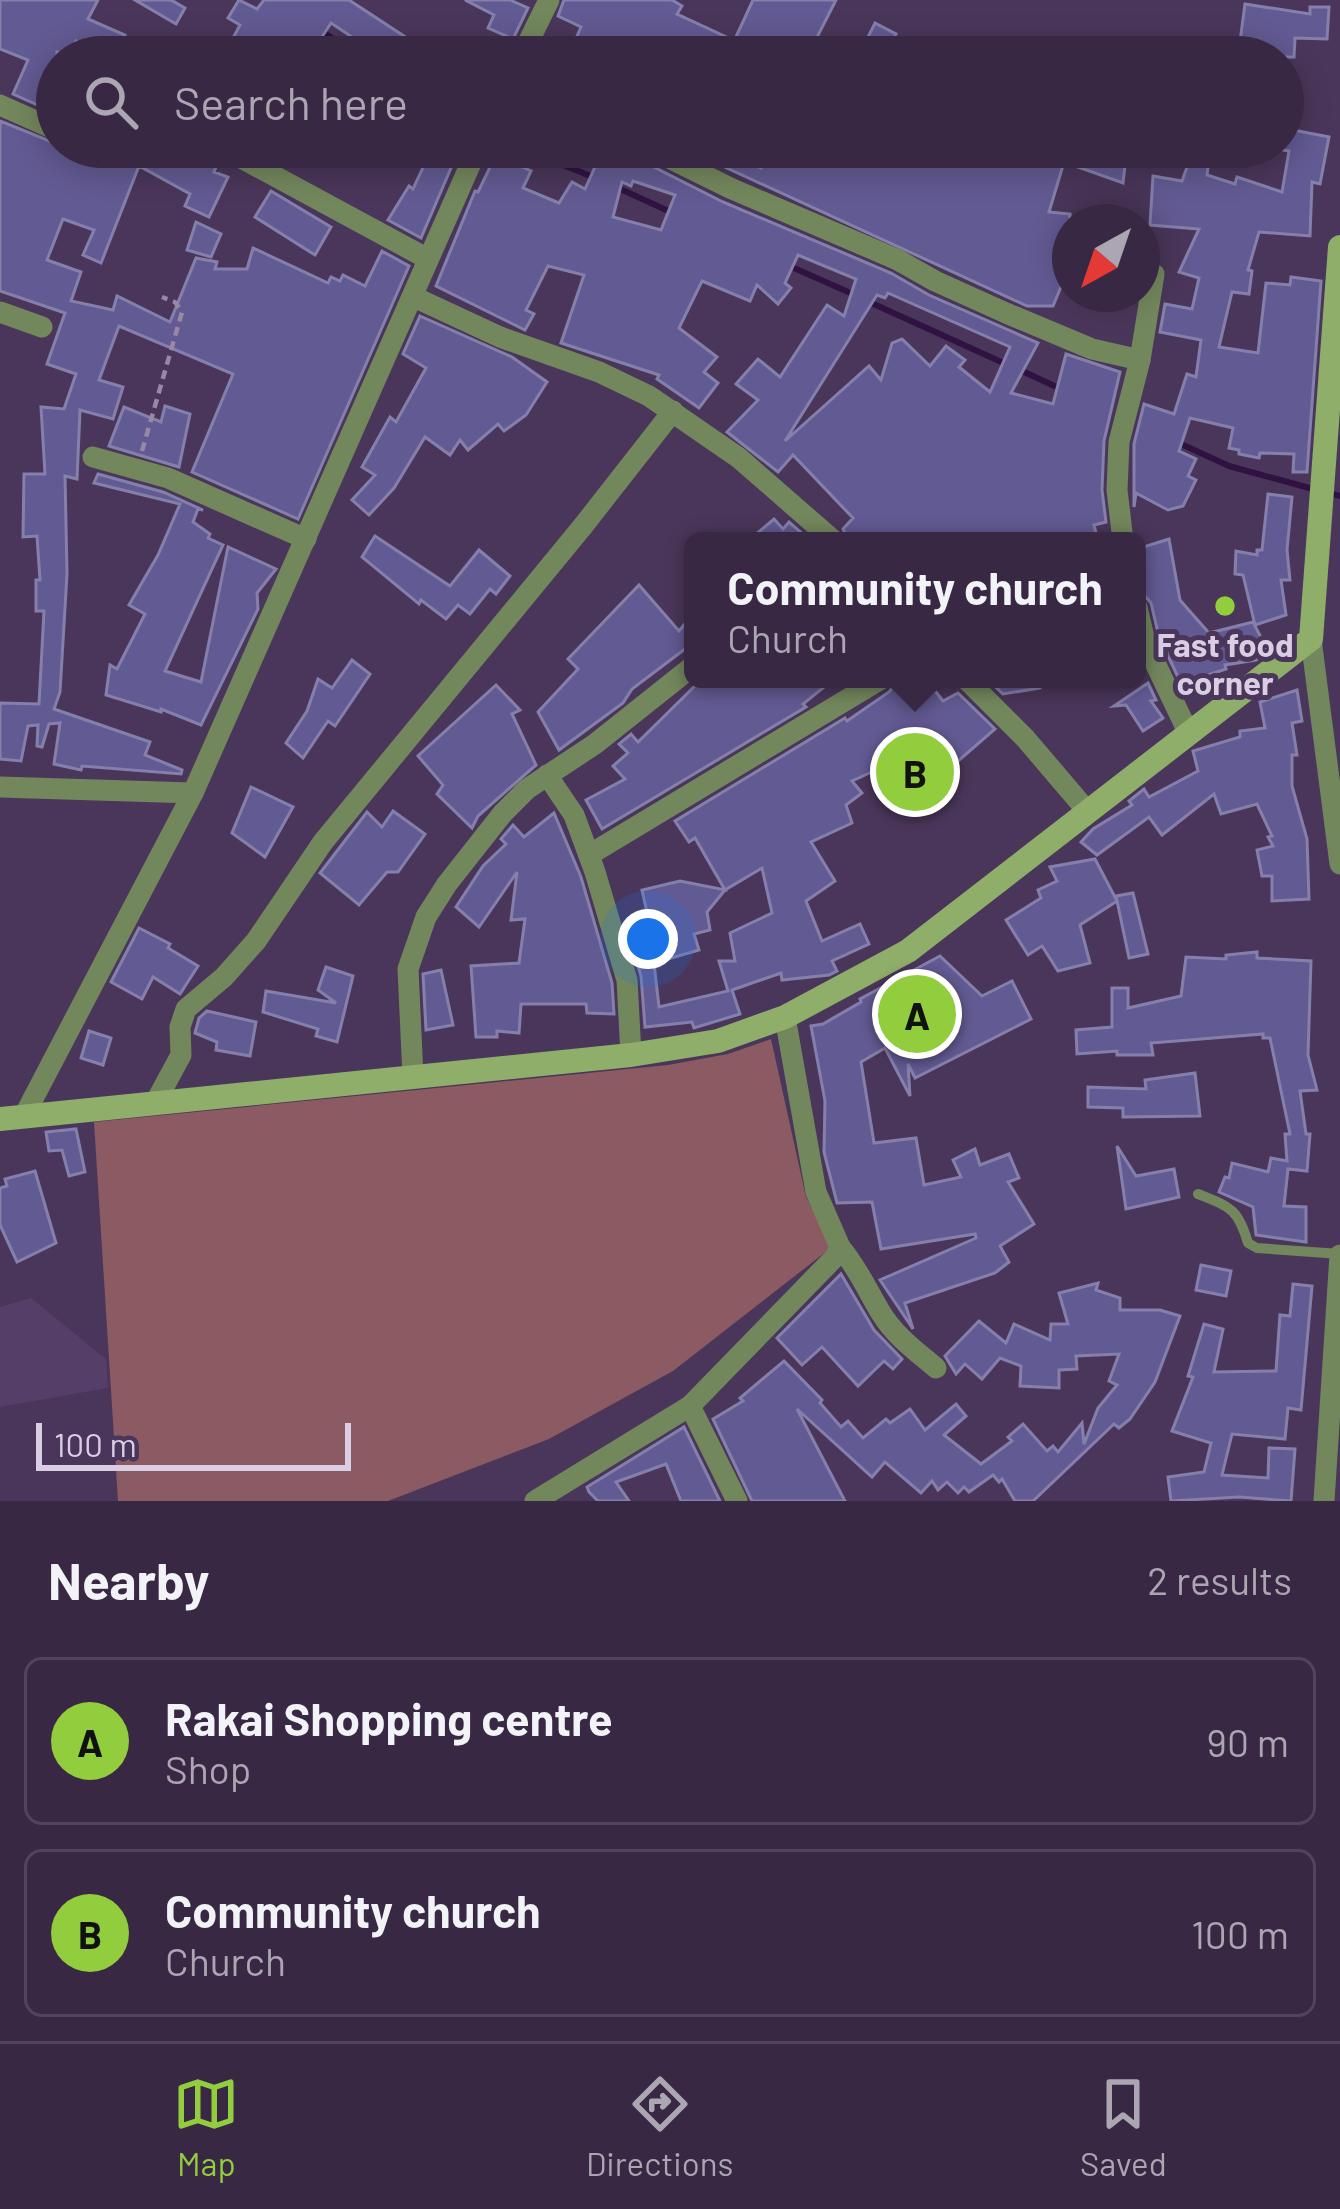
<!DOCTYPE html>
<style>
:root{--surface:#382844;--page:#43344f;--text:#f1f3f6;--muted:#aba6b2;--line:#52445d;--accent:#92cd3e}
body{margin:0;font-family:Barlow,sans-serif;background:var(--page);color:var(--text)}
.compass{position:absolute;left:1052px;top:204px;width:108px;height:108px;border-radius:50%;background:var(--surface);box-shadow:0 6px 30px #0003;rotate:220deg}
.scale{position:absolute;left:36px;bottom:30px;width:315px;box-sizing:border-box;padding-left:12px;border:6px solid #dacee4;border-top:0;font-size:33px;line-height:42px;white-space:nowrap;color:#dacee4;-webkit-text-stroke:9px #4a365a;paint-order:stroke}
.you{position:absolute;left:648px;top:939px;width:42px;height:42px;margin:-30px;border:9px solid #fff;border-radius:50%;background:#1a73e8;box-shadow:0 0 0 18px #1a73e833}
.badge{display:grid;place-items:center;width:78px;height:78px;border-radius:50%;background:var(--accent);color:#111;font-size:39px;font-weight:700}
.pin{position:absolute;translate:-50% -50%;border:6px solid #fff;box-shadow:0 3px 12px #0006}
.popup{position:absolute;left:684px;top:532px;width:462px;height:156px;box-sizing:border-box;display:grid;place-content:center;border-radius:18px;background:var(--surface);filter:drop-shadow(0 3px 9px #0005);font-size:39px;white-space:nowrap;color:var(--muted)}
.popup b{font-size:45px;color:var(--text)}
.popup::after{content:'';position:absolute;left:50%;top:100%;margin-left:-24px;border:24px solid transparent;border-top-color:var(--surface)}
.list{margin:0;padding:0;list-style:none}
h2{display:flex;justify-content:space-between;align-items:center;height:156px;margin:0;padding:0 48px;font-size:51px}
h2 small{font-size:39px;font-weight:400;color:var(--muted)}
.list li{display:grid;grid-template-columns:78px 1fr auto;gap:36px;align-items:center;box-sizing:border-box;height:168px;margin:0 24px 24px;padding:0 24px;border:3px solid var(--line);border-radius:18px}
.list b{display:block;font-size:45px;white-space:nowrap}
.list p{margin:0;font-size:39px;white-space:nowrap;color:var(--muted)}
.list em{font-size:39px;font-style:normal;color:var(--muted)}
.icon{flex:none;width:66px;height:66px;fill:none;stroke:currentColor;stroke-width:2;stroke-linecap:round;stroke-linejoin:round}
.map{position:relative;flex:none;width:1340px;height:1501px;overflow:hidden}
.search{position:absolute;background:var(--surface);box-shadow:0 6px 30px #0003;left:36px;right:36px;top:36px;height:132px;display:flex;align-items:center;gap:30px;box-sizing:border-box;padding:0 42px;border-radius:66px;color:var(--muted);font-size:45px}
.sheet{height:540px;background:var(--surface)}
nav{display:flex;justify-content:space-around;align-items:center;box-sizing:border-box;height:168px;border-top:3px solid var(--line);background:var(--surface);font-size:33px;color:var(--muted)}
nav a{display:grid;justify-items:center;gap:6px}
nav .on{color:var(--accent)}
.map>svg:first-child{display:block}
.built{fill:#553e68}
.green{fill:#8c5a62}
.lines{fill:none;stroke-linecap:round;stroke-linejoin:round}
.stream{stroke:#2f1241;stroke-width:6}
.building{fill:#625a92;stroke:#8480ab;stroke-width:3;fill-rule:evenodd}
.path{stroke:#9888a5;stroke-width:4.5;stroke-dasharray:9 6;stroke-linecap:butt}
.lane{stroke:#73875d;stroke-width:10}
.street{stroke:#73875d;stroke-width:21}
.secondary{stroke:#8eae6a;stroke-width:24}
.poi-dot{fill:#92cd3e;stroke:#4a365a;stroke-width:4.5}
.labels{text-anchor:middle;stroke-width:10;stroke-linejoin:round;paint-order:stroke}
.poi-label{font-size:33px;font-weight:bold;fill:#dacee4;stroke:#4a365a}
</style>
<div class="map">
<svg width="1340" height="1501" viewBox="0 0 1340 1501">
<rect width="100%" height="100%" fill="#4a365a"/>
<path class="built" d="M 31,1298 L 106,1359 L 108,1388 L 0,1407 L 0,1307 Z"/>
<path class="green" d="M 771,1039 L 806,1197 L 832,1247 L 673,1371 L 549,1439 L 388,1501 L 118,1501 L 94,1122 L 668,1065 L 728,1054 Z"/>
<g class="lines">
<g class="stream">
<path d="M 320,30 L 359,57"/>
<path d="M 518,147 L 598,179"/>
<path d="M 616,187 L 675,214"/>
<path d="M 785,264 L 855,295"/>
<path d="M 867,301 L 1008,365"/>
<path d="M 1020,370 L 1063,390"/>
<path d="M 1179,443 L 1229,466 L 1313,489"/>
<path d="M 1326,492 L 1340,496"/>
</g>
</g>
<g class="building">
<path d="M 0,0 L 98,0 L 88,19 L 125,35 L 116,57 L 103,57 L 76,41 L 70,57 L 57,52 L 57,77 L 53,75 L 40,106 L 13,94 L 28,60 L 0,49 Z"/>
<path d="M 135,0 L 171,0 L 185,8 L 176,24 Z"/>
<path d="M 239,0 L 257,9 L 264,0 L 349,0 L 436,57 L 382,57 L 331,23 L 309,57 L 238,57 L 226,51 L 240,25 L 228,18 Z"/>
<path d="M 465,0 L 510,0 L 528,8 L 513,39 L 488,28 L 494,15 Z"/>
<path d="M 564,0 L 672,0 L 682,6 L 677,14 L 731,39 L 735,39 L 753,0 L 836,0 L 807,57 L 568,57 L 581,27 L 558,16 Z"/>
<path d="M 1245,4 L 1310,14 L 1310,7 L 1329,7 L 1327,39 L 1295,38 L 1294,57 L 1260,57 L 1261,52 L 1239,49 Z"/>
<path d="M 875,23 L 896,34 L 894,38 L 937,57 L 858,57 Z"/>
<path d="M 0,121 L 57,144 L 57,147 L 206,147 L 209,156 L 218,162 L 214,172 L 228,177 L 209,217 L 185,206 L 190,194 L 139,166 L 101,263 L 83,255 L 94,230 L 63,219 L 47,260 L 81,272 L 71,301 L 113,310 L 117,296 L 170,322 L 196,258 L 217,262 L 215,269 L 247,269 L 253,248 L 328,283 L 331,277 L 340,281 L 343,275 L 365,286 L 382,251 L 409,266 L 298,519 L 192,472 L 233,374 L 119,326 L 99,380 L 123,387 L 113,419 L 80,410 L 77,479 L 65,476 L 67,574 L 60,692 L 54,709 L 150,742 L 145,755 L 182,770 L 181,774 L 82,766 L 81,770 L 54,764 L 60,723 L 49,724 L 42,747 L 37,746 L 38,725 L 28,726 L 21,761 L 0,759 L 0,703 L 39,704 L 44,611 L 36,611 L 36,580 L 40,580 L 37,536 L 23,537 L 24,474 L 45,474 L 41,407 L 64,409 L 76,374 L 47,364 L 65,313 L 0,291 Z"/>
<path d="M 1283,128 L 1329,137 L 1320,184 L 1312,182 L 1310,236 L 1259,232 L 1248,270 L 1252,271 L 1249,294 L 1232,292 L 1219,347 L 1258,353 L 1266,283 L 1290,285 L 1291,277 L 1321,281 L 1307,472 L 1293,472 L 1294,454 L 1260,453 L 1259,458 L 1239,454 L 1239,450 L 1229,448 L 1233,428 L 1190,418 L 1179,451 L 1196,459 L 1188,476 L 1196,480 L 1183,506 L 1168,510 L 1136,493 L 1134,507 L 1134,444 L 1144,404 L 1174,414 L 1187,374 L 1196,377 L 1201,340 L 1160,332 L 1165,304 L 1192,309 L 1199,278 L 1179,272 L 1199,229 L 1150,225 L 1153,176 L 1182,181 L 1194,148 L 1210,151 L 1207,175 L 1235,184 L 1237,177 L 1282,192 L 1289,151 L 1283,150 Z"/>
<path d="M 407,147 L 460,147 L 421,238 L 388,220 L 409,186 L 413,189 L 427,159 Z"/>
<path d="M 604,147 L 632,147 L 640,160 L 723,202 L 891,273 L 929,295 L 1038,343 L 1011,393 L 1053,404 L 1066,354 L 1120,372 L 1104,441 L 1102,490 L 1106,522 L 1094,525 L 1098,541 L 849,541 L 843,529 L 853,518 L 793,455 L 778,472 L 727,432 L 758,400 L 736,384 L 758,359 L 780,377 L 827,305 L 844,316 L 856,279 L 798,255 L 785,283 L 791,288 L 778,304 L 757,285 L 750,301 L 702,281 L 679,328 L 717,357 L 704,372 L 718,383 L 699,408 L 657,379 L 659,375 L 561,343 L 584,275 L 548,266 L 526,310 L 534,314 L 525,330 L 436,286 L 475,191 L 478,192 L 496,155 L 531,171 L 523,188 L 559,203 L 572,182 L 585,189 ZM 633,181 L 675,195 L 661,230 L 613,217 L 622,182 L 631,186 ZM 888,293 L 1010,347 L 990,392 L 959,367 L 965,360 L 946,346 L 930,366 L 902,339 L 892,343 L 881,380 L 869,366 L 785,441 L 877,295 L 885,298 Z"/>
<path d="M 681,147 L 725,147 L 724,152 L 761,168 L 769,147 L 848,147 L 871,160 L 877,147 L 1123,147 L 1120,165 L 1125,166 L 1123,183 L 1064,162 L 1049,212 L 1070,214 L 1070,265 L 1053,306 L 1027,306 Z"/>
<path d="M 271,191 L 331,227 L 315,255 L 255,217 Z"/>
<path d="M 196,222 L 221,234 L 211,257 L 187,250 Z"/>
<path d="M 420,316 L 512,357 L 547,382 L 526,415 L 504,431 L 498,424 L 468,450 L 460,440 L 450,455 L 425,437 L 394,488 L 369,515 L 352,500 L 375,475 L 362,467 L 390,417 L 396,422 L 426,368 L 403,354 Z"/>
<path d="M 165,406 L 190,414 L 179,467 L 109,446 L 124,407 L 161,422 Z"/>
<path d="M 98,474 L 163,492 L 203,510 L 198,509 L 193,522 L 210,534 L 208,538 L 223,545 L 165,671 L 201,682 L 228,547 L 276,569 L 257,593 L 258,609 L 201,725 L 161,709 L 161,712 L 106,695 L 110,665 L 117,669 L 145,614 L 129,605 L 158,555 L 180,504 L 94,483 Z"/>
<path d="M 1268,494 L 1292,497 L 1287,550 L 1290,580 L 1281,580 L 1286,615 L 1255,625 L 1243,575 L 1235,574 L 1236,551 L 1257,555 L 1257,550 L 1262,550 Z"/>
<path d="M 774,519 L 783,529 L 789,522 L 811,541 L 748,541 Z"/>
<path d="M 375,536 L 450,586 L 479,550 L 510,576 L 496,594 L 490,589 L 470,614 L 458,605 L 446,619 L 421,600 L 419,604 L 362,557 Z"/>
<path d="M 1169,539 L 1180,600 L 1209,633 L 1253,622 L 1268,651 L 1256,660 L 1225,665 L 1226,669 L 1190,681 L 1194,695 L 1187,696 L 1159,637 L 1151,603 L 1139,589 L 1137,549 Z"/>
<path d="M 639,585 L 679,631 L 693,614 L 693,643 L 632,689 L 623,703 L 559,750 L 538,712 L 578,669 L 568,659 Z"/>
<path d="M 352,660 L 370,674 L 335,726 L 328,721 L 303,758 L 286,743 L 307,711 L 318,679 L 332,688 Z"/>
<path d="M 702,679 L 834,679 L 803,704 L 806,707 L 602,829 L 586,800 L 625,779 L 613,766 L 628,753 L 619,744 L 631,734 L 638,742 Z"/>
<path d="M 900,679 L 926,679 L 943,701 L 958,693 L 995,729 L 912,801 L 885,766 L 852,781 L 862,793 L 846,805 L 852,823 L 811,842 L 835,881 L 806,901 L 822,941 L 860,924 L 869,944 L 832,961 L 837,971 L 829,975 L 782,980 L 781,973 L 732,990 L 740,1014 L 694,1028 L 692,1022 L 645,1027 L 641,976 L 626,925 L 648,917 L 642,890 L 680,881 L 725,890 L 695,838 L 689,842 L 675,821 L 845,718 L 847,721 L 889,692 ZM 762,868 L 772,913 L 730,933 L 735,961 L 719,961 L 728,991 L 659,1007 L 654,963 L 699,950 L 694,934 L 710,930 L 707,912 L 725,890 Z"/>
<path d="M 987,679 L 1039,679 L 1040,688 L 1003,694 Z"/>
<path d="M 1148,683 L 1156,700 L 1151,701 L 1163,718 L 1143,731 L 1126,705 L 1114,706 Z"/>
<path d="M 496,685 L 520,710 L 512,714 L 536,765 L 478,816 L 472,828 L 437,794 L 443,785 L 418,756 Z"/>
<path d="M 1297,690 L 1302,721 L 1292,723 L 1297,755 L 1292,755 L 1292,786 L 1307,839 L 1309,899 L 1272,901 L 1272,876 L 1262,876 L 1257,850 L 1273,846 L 1268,837 L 1272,836 L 1257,804 L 1221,814 L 1214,794 L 1162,835 L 1149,817 L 1097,855 L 1081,842 L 1093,829 L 1132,805 L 1129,801 L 1144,789 L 1149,797 L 1198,771 L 1193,751 L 1240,737 L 1240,731 L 1265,728 L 1260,702 Z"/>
<path d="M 251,787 L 293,807 L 265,857 L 232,833 Z"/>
<path d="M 393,811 L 425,834 L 398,872 L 387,872 L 359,905 L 320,873 L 367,812 L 382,827 Z"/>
<path d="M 554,813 L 581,877 L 612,983 L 614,1014 L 587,1013 L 586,1004 L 521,1004 L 519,1033 L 497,1031 L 497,1037 L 476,1037 L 471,966 L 519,963 L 525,919 L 511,920 L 517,872 L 479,927 L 456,907 L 483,866 L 506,844 L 501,839 L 513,825 L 524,837 Z"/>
<path d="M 1095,859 L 1117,901 L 1080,925 L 1090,963 L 1058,971 L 1042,946 L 1028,955 L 1006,920 L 1041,898 L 1038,890 L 1057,881 L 1050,867 Z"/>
<path d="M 1133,893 L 1148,954 L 1129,958 L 1116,896 Z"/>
<path d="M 139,928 L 170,944 L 168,948 L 198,966 L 180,994 L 153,977 L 142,999 L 111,982 Z"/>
<path d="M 1257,952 L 1257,958 L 1311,961 L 1308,1055 L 1317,1090 L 1300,1091 L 1306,1134 L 1310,1134 L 1307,1171 L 1288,1169 L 1284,1206 L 1306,1207 L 1306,1242 L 1256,1235 L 1253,1207 L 1219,1192 L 1225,1177 L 1229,1178 L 1232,1163 L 1268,1172 L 1271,1158 L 1287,1161 L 1285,1134 L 1290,1134 L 1270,1038 L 1263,1038 L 1263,1034 L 1151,1043 L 1153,1055 L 1117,1055 L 1117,1051 L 1077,1054 L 1076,1030 L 1112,1027 L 1112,988 L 1128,988 L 1128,1008 L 1181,996 L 1186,957 L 1226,959 L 1226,955 Z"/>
<path d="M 940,956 L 982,996 L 1012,981 L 1031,1019 L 915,1078 L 908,1064 L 910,1096 L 885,1048 L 861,1062 L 874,1143 L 916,1138 L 924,1185 L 961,1177 L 953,1160 L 975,1149 L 980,1165 L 1009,1154 L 1019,1178 L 1008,1182 L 1034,1224 L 1000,1246 L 1009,1262 L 995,1273 L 905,1303 L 913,1329 L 880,1280 L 976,1238 L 975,1234 L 881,1249 L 872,1202 L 837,1203 L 824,1152 L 825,1101 L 811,1026 L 823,1024 L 861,1002 L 860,999 Z"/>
<path d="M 326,967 L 353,976 L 337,1042 L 316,1036 L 318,1029 L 263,1012 L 266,991 L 336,1003 L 318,990 Z"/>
<path d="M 441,970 L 453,1025 L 426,1030 L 423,974 Z"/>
<path d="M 207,1011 L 256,1022 L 250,1056 L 216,1050 L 217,1042 L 195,1033 L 199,1018 Z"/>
<path d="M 89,1031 L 111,1038 L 103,1065 L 81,1058 Z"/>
<path d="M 1195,1073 L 1200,1116 L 1123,1117 L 1123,1108 L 1088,1107 L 1088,1087 L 1146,1089 L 1145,1080 Z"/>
<path d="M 76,1129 L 85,1172 L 69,1176 L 62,1150 L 49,1151 L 46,1132 Z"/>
<path d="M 1117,1146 L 1136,1176 L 1174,1169 L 1179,1197 L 1126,1209 Z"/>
<path d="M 35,1171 L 56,1243 L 17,1262 L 0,1225 L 0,1188 L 7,1186 L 5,1179 Z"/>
<path d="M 1201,1265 L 1231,1271 L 1226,1296 L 1196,1290 Z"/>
<path d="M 841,1274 L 874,1330 L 902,1359 L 893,1369 L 884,1361 L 858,1386 L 822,1347 L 802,1365 L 777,1338 Z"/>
<path d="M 1098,1283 L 1096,1290 L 1120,1298 L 1120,1310 L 1160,1310 L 1180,1316 L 1155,1382 L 1130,1419 L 1119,1428 L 1114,1424 L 1033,1501 L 1015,1501 L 1002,1479 L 999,1482 L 993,1475 L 969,1492 L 964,1487 L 958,1493 L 947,1482 L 938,1490 L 932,1481 L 921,1493 L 885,1462 L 872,1477 L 797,1409 L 845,1501 L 752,1501 L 713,1419 L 743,1401 L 740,1398 L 784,1361 L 822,1400 L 820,1403 L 841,1427 L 848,1421 L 863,1438 L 886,1419 L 890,1423 L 910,1409 L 925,1430 L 956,1404 L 966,1416 L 944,1435 L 981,1464 L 1012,1441 L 1008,1437 L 1023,1424 L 1047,1451 L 1053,1446 L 1058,1452 L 1082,1423 L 1084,1444 L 1098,1408 L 1117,1385 L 1109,1381 L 1119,1354 L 1076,1356 L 1077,1369 L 1059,1370 L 1059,1388 L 1020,1386 L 1021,1366 L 1000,1358 L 982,1379 L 965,1364 L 956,1374 L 945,1356 L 979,1321 L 1006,1343 L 1014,1324 L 1050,1340 L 1051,1324 L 1068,1324 L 1059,1293 Z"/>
<path d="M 1293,1284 L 1312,1286 L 1301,1410 L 1288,1408 L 1285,1439 L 1232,1434 L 1222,1475 L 1268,1478 L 1269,1448 L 1295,1449 L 1291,1501 L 1239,1497 L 1171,1501 L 1168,1477 L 1204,1472 L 1211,1443 L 1172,1431 L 1193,1377 L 1188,1376 L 1204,1324 L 1223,1329 L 1214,1372 L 1276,1371 L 1280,1315 L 1290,1316 Z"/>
<path d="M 684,1427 L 720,1501 L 681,1501 L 666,1464 L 616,1482 L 629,1501 L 598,1501 L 589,1492 L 587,1487 Z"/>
</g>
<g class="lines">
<path class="path" d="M 142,451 L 182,312 L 175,302 L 162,297"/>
<path class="lane" d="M 1198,1194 C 1230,1207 1238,1208 1248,1243 L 1257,1248 L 1340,1254"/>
<g class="street">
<path d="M 521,57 L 549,0"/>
<path d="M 0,105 L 54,129"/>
<path d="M 221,147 L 428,259"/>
<path d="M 647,147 L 730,188 L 898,260 L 935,281 L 1006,313 L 1092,349 L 1140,360"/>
<path d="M 414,297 L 500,337 L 599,372 L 649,396 L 739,458 L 834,541"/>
<path d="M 0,312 L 42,327"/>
<path d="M 93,457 L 168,478 L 306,539"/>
<path d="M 1123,541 L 1117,490 L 1119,442 L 1140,360 L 1154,274"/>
<path d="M 1137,607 L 1145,642 L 1189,734"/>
<path d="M 1311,639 L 1340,864"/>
<path d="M 966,679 L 1025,738 L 1088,812"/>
<path d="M 547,775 L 574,815 L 595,872 L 627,980 L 631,1055"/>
<path d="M 0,787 L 193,793"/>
<path d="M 589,855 L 881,679"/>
<path d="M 413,1077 L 408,969 L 426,917 L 447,884 L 503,813 L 527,789 L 595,744 L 693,666"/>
<path d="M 155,1103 L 181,1055 L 180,1027 L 186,1009 L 224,977 L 256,941 L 323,842 L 583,526 L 673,411"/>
<path d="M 24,1116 L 193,793 L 478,147"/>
<path d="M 840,1247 C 858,1268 867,1290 881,1313 C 895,1336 916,1351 936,1368"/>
<path d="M 690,1406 L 737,1501"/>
<path d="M 535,1501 L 690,1406 L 836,1256 L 840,1247 L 816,1192 L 785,1017"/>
<path d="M 1324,1501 L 1340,1255"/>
</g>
<path class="secondary" d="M 0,1119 L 631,1055 L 718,1041 L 785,1017 L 908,951 L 1311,639 L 1340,247"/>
</g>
<circle class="poi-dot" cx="1225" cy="606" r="12"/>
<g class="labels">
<g class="poi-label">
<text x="1225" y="657">Fast food<tspan x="1225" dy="38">corner</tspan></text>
</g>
</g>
</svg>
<svg class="compass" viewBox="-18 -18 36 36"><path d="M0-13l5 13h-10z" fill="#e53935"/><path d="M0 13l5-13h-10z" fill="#aba6b2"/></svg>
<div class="scale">100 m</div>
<div class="you"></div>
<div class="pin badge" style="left:917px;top:1014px">A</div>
<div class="pin badge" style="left:915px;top:772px">B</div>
<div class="popup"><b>Community church</b>Church</div>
<div class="search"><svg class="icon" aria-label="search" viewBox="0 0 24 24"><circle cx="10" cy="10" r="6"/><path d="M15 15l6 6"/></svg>Search here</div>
</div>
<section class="sheet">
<h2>Nearby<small>2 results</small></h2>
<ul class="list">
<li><span class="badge">A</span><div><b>Rakai Shopping centre</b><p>Shop</p></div><em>90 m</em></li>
<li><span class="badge">B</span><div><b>Community church</b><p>Church</p></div><em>100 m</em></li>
</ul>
</section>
<nav>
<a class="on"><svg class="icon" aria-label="map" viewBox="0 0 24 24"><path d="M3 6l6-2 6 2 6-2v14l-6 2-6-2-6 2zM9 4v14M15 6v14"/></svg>Map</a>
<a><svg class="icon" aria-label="directions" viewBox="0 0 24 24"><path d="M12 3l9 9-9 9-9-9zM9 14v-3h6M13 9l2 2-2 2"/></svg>Directions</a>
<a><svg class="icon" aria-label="saved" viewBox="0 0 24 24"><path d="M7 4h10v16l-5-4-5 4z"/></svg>Saved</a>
</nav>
